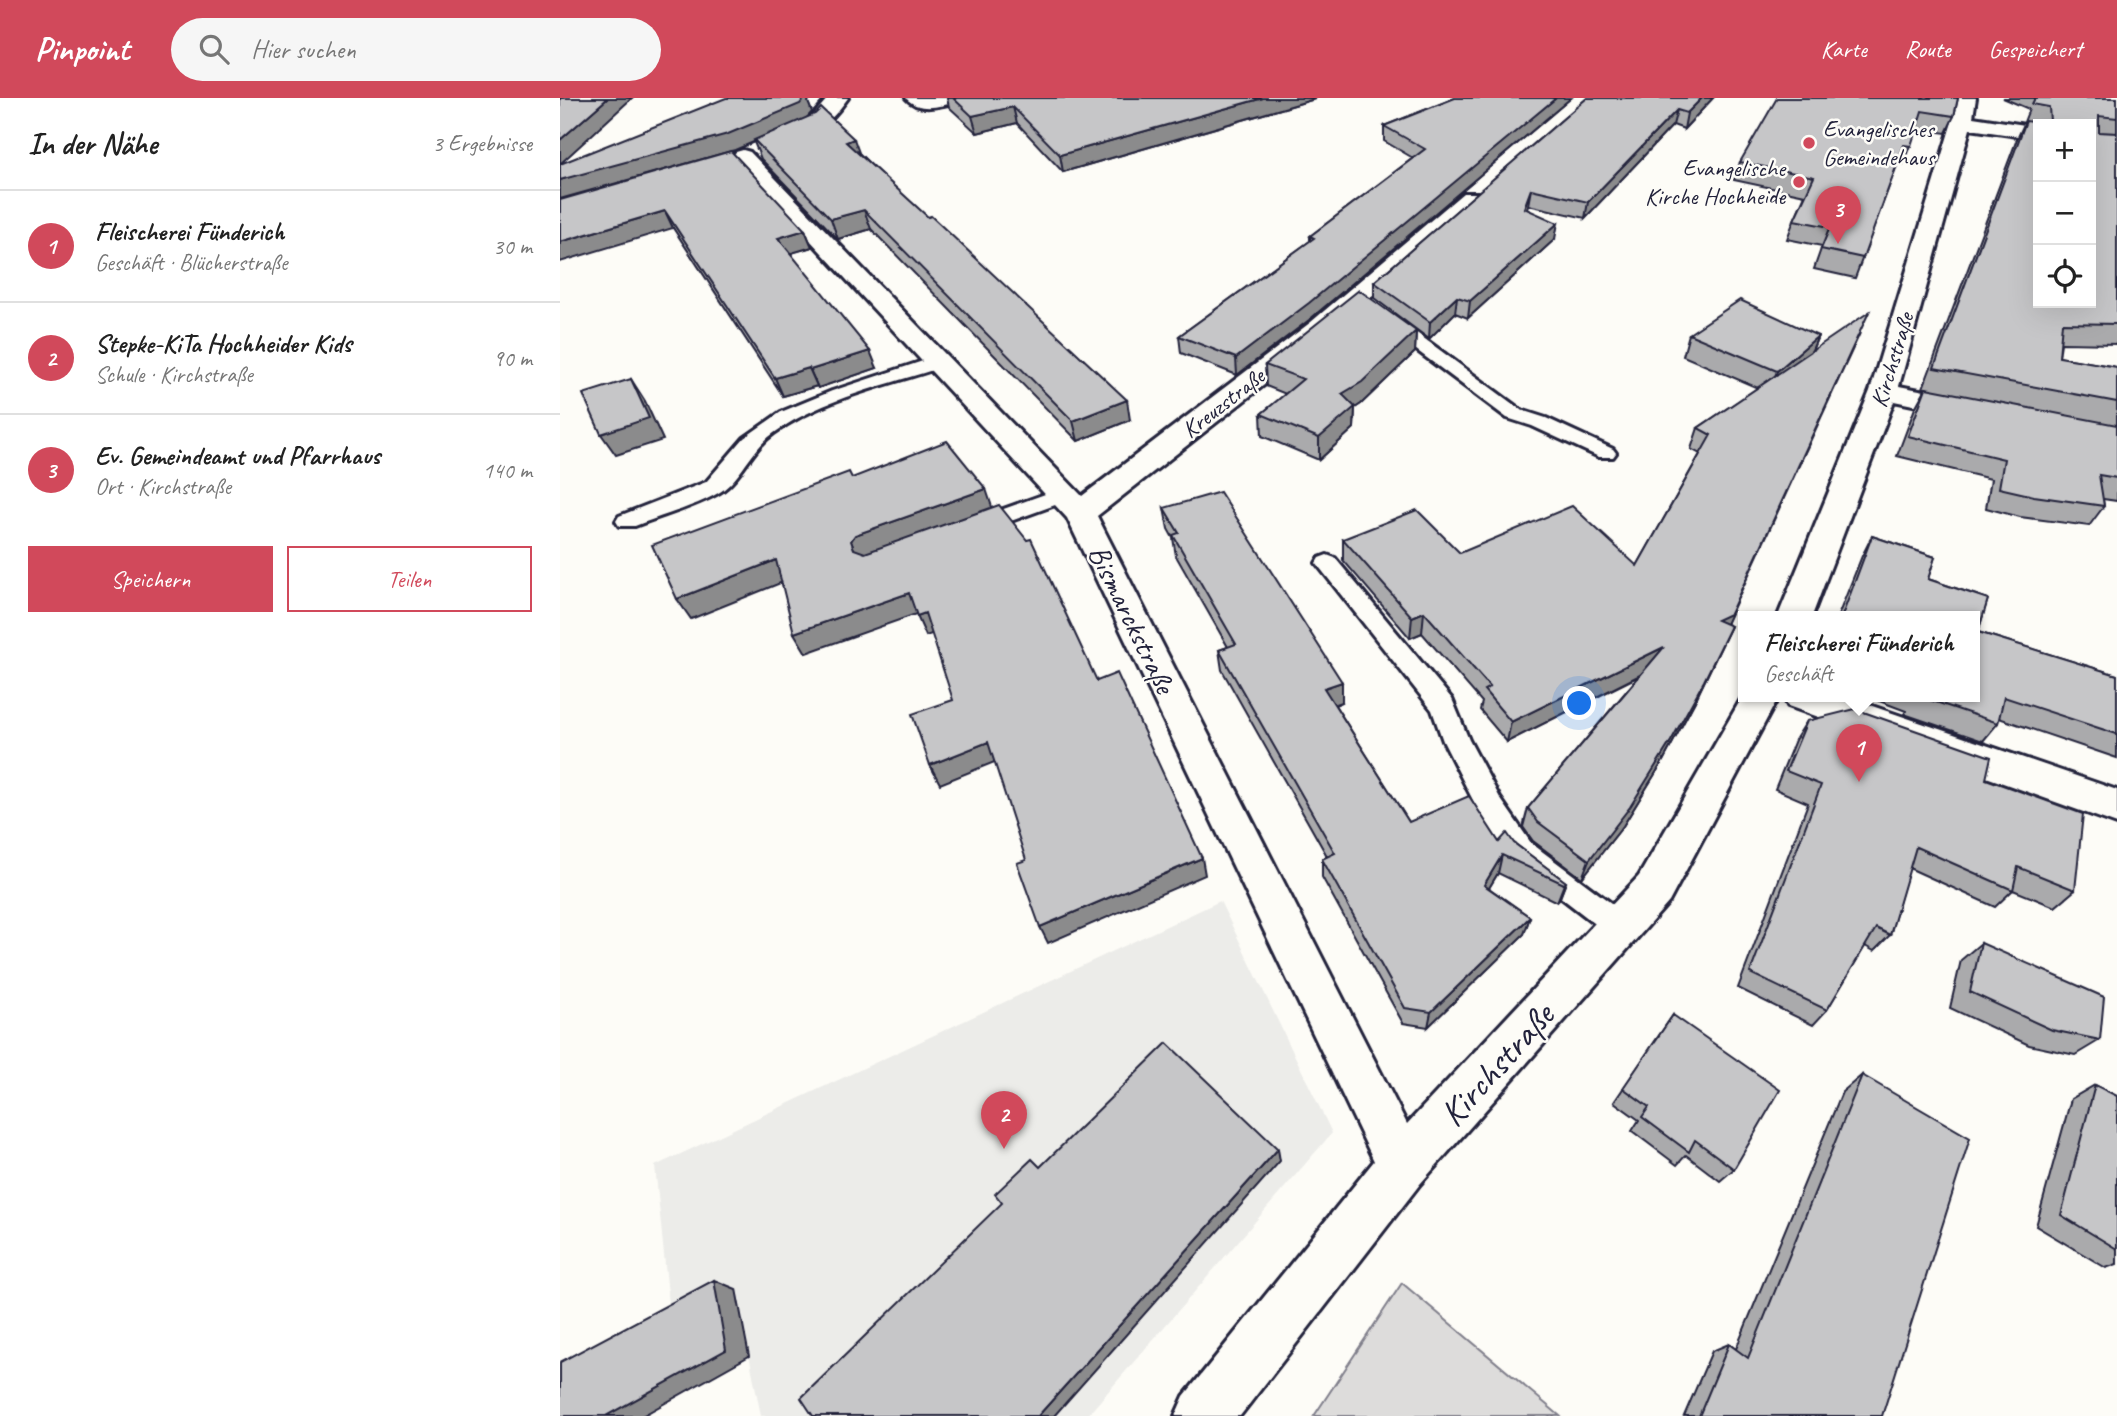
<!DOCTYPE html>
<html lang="de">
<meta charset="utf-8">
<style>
:root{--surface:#fff;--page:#f6f6f6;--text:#222;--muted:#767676;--line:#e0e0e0;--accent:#d1495b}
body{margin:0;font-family:Caveat,sans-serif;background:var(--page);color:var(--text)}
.controls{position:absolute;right:21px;top:21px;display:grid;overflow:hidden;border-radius:0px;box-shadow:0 7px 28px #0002}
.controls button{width:63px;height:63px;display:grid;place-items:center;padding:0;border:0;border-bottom:2px solid var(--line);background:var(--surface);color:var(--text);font:35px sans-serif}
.you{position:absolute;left:1020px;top:606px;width:24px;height:24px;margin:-18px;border:5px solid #fff;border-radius:50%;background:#1a73e8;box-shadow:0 0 0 10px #1a73e833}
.badge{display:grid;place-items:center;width:46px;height:46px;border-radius:50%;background:var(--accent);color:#fff;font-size:23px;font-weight:700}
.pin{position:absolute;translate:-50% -58px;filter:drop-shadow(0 2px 4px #0008)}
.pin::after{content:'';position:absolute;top:37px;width:24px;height:21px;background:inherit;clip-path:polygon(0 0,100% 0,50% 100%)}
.popup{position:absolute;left:1178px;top:513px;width:242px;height:91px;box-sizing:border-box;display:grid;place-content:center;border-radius:0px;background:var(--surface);filter:drop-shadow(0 2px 5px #0005);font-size:23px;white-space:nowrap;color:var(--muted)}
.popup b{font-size:26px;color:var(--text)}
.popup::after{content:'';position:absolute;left:50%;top:100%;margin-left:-14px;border:14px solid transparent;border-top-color:var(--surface)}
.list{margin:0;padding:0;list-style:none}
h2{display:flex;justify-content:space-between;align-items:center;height:91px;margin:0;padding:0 28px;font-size:30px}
h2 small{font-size:23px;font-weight:400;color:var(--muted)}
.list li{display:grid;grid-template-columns:46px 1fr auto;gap:21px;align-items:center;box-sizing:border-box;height:112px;padding:0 28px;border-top:2px solid var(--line)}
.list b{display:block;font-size:26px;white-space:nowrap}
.list p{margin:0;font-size:23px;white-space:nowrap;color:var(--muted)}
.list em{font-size:23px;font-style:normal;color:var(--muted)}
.actions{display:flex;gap:14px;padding:21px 28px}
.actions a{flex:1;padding:16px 0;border:2px solid var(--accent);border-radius:0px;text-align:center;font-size:24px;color:var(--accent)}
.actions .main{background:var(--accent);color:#fff}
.icon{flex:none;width:38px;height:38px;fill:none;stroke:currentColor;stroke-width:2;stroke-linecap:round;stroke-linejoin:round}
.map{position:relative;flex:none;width:1557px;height:1318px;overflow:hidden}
header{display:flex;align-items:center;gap:42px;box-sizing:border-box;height:98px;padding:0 35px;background:var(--accent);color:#fff}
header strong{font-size:33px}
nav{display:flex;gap:38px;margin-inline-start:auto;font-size:24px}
.search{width:490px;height:63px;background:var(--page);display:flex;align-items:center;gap:18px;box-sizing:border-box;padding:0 24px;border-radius:38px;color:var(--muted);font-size:26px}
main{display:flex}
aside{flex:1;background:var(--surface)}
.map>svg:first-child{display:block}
.built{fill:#ecece9}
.green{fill:#dddcdb;stroke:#807f8b;stroke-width:2}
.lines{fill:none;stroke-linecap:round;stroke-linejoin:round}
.service-casing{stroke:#22223b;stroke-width:6}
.minor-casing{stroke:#22223b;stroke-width:6}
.service{fill:#fdfcf7;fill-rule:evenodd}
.minor{fill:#fdfcf7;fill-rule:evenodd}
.wall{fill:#aaaaac;stroke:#22223b;stroke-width:2}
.shaded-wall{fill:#8b8b8c;stroke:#22223b;stroke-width:2}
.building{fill:#c6c6c8;stroke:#22223b;stroke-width:2;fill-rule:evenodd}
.poi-dot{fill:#d1495b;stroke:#fdfcf7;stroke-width:2.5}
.labels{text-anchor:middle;stroke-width:5;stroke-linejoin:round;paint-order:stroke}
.far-poi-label{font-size:24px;fill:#22223b;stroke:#fdfcf7;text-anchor:start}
.far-street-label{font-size:24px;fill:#22223b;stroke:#fdfcf7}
.street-label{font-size:30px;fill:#22223b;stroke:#fdfcf7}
.near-street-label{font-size:37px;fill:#22223b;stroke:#fdfcf7}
</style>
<header>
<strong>Pinpoint</strong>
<div class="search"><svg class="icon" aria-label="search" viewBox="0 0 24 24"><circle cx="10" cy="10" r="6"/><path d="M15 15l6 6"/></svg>Hier suchen</div>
<nav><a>Karte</a><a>Route</a><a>Gespeichert</a></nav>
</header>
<main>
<aside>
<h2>In der Nähe<small>3 Ergebnisse</small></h2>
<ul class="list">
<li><span class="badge">1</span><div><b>Fleischerei Fünderich</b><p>Geschäft · Blücherstraße</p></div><em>30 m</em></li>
<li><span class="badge">2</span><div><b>Stepke-KiTa Hochheider Kids</b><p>Schule · Kirchstraße</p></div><em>90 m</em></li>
<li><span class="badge">3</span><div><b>Ev. Gemeindeamt und Pfarrhaus</b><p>Ort · Kirchstraße</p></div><em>140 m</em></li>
</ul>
<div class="actions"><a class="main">Speichern</a><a>Teilen</a></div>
</aside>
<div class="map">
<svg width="1557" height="1318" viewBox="0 0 1557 1318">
<rect width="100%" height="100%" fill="#fdfcf7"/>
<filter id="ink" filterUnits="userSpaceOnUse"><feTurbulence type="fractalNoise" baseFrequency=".0143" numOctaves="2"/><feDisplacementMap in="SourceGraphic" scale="14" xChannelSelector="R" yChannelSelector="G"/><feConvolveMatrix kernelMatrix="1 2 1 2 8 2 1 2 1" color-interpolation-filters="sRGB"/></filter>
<g filter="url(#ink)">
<path class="built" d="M 660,803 L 772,1035 L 527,1318 L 201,1318 L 176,1191 L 111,1226 L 95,1068 Z"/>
<path class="green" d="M 842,1185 L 1000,1318 L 754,1318 Z"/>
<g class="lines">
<defs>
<g id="service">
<path d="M 829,218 L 835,219 L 961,312 L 986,320 L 1053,351 L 1056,355 L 1053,359 L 1039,359 L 972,328 L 947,320 L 823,227 L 820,223 L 823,219 Z"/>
<path d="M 378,258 L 385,260 L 387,264 L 385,268 C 328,287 263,300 214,335 C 192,350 181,381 160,394 C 135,409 102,417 75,428 L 59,428 L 56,423 L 59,418 L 146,384 L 184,340 L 221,314 L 272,293 Z"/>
<path d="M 502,390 L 509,392 L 513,397 L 509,402 L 415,436 L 407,434 L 404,429 L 407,424 Z"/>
<path d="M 767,457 L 775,460 L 892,601 L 909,642 L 940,700 L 971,745 L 1071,820 L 1076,829 L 1071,838 L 1061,842 L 1051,838 L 951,761 L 920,716 L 883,643 L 872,612 L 756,465 L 759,460 Z"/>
</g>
<g id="minor">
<path d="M 268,0 L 288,0 C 273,21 244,53 215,45 L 212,41 L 215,37 L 247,24 Z"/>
<path d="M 346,0 L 400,0 L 397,4 C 380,8 359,15 346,0 Z"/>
<path d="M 1396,0 L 1416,0 L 1413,19 L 1478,29 L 1478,41 L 1410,31 L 1339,288 L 1421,304 L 1425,310 L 1421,316 L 1411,319 L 1334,303 L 1252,518 L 1218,518 L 1310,293 L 1392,24 Z"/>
<path d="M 183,52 L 190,54 L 522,398 L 751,224 L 903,95 L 919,95 L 922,100 L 769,236 L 537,418 L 847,1026 L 1079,778 L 1184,596 L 1184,598 L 1219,598 L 1109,804 L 860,1086 L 680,1318 L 615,1318 L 624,1298 L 814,1063 L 507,420 L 176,62 L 172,58 L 176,54 Z"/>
<path d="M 1223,598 L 1283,598 L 1557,692 L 1557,726 L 1228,608 Z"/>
</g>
</defs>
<use href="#service" class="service-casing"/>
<use href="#minor" class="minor-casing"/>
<use href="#service" class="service"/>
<use href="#minor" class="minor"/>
</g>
<g class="wall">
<path d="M 387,0 L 755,0 L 755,1 L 503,74 L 457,25 L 417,35 L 389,9 Z"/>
<path d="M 895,0 L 1011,0 L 749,222 L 677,277 L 621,255 L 619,238 L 750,143 L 750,138 L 853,60 L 824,43 L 824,28 Z"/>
<path d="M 1027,0 L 1153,0 L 1124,31 L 1113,27 L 1025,120 L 968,107 L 967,111 L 995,141 L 908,220 L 895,215 L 869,241 L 814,200 L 814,184 Z"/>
<path d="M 1398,0 L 1394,18 L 1386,35 L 1356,31 L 1343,66 L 1338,65 L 1295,180 L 1254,171 L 1262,148 L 1227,141 L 1234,122 L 1245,97 L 1174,82 L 1180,64 Z"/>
<path d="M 1443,0 L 1557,0 L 1557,246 L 1501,245 L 1499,259 L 1557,269 L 1557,403 L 1543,401 L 1544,408 L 1529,428 L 1460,419 L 1426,410 L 1431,381 L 1337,358 L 1355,310 L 1366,290 L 1363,290 L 1457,41 L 1465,24 L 1464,24 L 1469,11 Z"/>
<path d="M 248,4 L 252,14 L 248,19 L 300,56 L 570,322 L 518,343 L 311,131 L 278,141 L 201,61 L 194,44 L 175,52 Z"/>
<path d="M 0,102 L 245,132 L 252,149 L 230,155 L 317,270 L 258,290 L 257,288 L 223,298 L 113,130 Z"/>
<path d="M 856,233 L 855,254 L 801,306 L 795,310 L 794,330 L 759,362 L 702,338 L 701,316 L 726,296 L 706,288 L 705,267 Z"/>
<path d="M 1129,236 L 1258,238 L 1252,253 L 1166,526 L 1171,528 L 1135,603 L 1103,663 L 1063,728 L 1022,780 L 973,743 L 963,729 L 968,710 L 1079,578 L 947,644 L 920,612 L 922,604 L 862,535 L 850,540 L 783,462 L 783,441 L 900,455 L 1077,468 L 1140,356 L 1131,351 L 1138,330 L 1198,290 L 1123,258 Z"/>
<path d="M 604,410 L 782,604 L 775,607 L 849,724 L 939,744 L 954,745 L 1006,784 L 999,802 L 997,804 L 938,775 L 929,790 L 970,819 L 964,836 L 868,929 L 843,925 L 762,779 L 762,761 L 767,758 L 662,572 L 659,552 L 668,549 L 616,458 L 613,440 L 608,431 Z"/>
<path d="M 1312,438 L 1375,459 L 1368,481 L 1428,501 L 1418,534 L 1557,577 L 1557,660 L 1439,620 L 1438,625 L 1423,643 L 1344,616 L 1346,613 L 1306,598 L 1415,598 L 1415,518 L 1278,518 L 1302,458 Z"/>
<path d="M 1247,623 L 1426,681 L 1515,792 L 1495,809 L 1453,792 L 1435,809 L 1349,770 L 1330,837 L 1314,853 L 1305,848 L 1267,912 L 1253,927 L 1178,890 L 1248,705 L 1215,691 L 1235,642 Z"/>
<path d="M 1421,845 L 1540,942 L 1515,957 L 1469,947 L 1390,910 L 1401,862 Z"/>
<path d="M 1113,917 L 1174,1071 L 1160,1083 L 1126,1057 L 1117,1067 L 1072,1033 L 1079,1022 L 1054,1004 Z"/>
<path d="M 1302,977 L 1322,1318 L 1124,1318 L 1152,1253 L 1169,1246 L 1176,1251 L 1282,994 Z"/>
<path d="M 1535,987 L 1557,998 L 1557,1166 L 1546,1170 L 1476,1128 L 1511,1001 Z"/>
</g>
<g class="shaded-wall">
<path d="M 48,0 L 72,0 L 0,66 L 0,42 Z"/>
<path d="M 243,0 L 250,0 L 248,4 L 252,14 L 245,22 L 175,52 L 0,101 L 0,82 Z"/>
<path d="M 703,0 L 755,0 L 755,1 L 503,74 L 500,57 Z"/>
<path d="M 996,0 L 1011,0 L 749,222 L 677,277 L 676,260 Z"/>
<path d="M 1142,0 L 1153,0 L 1124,31 L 1127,15 Z"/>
<path d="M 453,9 L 457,25 L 417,35 L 412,18 Z"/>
<path d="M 1117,12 L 1113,27 L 1025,120 L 1028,104 Z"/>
<path d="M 294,41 L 301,60 L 286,44 Z"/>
<path d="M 971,91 L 968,107 L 962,126 L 964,110 Z"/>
<path d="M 304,112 L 311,131 L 278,141 L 271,121 Z"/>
<path d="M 105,113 L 113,130 L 0,164 L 0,144 Z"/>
<path d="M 998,125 L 995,141 L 908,220 L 910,203 Z"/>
<path d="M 245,132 L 252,149 L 225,157 L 218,140 Z"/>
<path d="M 897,199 L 895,215 L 869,241 L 870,224 Z"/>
<path d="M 856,233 L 855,254 L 801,306 L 795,310 L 794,330 L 759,362 L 759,340 L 782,296 Z"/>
<path d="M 1300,235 L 1161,537 L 1157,522 Z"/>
<path d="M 1258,238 L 1249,259 L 1209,294 L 1217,273 Z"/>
<path d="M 310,253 L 317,270 L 258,290 L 250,272 Z"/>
<path d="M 249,270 L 257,288 L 223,298 L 215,280 Z"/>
<path d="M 71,281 L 85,303 L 103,342 L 56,357 L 41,336 Z"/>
<path d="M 567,302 L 570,322 L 518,343 L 513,323 Z"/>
<path d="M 426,391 L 433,412 L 301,464 L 294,451 L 291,443 L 295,437 Z"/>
<path d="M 216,462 L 228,482 L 131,521 L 117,501 Z"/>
<path d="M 349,495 L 359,515 L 246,555 L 234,535 Z"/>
<path d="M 864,514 L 862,535 L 850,540 L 852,519 Z"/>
<path d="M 365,515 L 374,535 L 366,538 L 357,518 Z"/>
<path d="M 1171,528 L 1135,603 L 1103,663 L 1063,728 L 1022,780 L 1029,762 Z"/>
<path d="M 1104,549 L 1096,569 L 947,644 L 951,624 Z"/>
<path d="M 782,584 L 782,604 L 765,610 L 764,590 Z"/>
<path d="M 428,644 L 437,663 L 380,686 L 370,667 Z"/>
<path d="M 942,757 L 938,775 L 920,805 L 924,787 Z"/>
<path d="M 642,760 L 645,777 L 488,845 L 480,829 Z"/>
<path d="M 1006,784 L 999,802 L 997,804 L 1004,786 Z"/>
<path d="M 970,819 L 964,836 L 868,929 L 871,914 Z"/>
<path d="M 718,1051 L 720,1063 L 494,1318 L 478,1318 Z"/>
<path d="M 154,1182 L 176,1191 L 189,1258 L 82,1318 L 46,1318 Z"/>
</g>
<g class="building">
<path d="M 0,0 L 48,0 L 0,42 Z"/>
<path d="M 166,0 L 245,0 L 240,6 L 168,36 L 0,82 L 0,66 Z"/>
<path d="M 393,0 L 703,0 L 500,57 L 453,9 L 412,18 Z"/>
<path d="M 895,0 L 996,0 L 749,205 L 676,260 L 619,238 L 754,140 L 750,138 L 865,51 L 824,28 Z"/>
<path d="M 1027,0 L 1142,0 L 1127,15 L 1117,12 L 1028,104 L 971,91 L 964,110 L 998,125 L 910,203 L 897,199 L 870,224 L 814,184 Z"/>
<path d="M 1217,0 L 1398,0 L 1394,18 L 1362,13 L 1351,48 L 1344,47 L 1303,160 L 1261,151 L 1270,129 L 1234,122 L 1254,79 L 1180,64 Z"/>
<path d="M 1475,0 L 1557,0 L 1557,20 L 1539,18 L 1539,34 L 1557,35 L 1557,226 L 1502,225 L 1499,259 L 1557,269 L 1557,304 L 1374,270 L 1466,23 L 1487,26 L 1490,23 L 1489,9 L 1472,6 ZM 1478,26 L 1531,26 L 1531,205 L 1478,205 Z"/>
<path d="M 261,10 L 294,41 L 286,44 L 368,119 L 371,118 L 567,302 L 513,323 L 304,112 L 271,121 L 194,42 L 255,16 Z"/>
<path d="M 171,53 L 245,132 L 218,140 L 310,253 L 250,272 L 249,270 L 215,280 L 105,113 L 0,144 L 0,102 Z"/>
<path d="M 799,192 L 856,233 L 802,284 L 782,296 L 795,309 L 759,340 L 701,316 L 743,281 L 705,267 Z"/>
<path d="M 1180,202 L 1258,238 L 1217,273 L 1129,236 Z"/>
<path d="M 1309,214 L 1170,516 L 1157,522 L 1171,528 L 1144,583 L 1111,643 L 1070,709 L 1029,762 L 978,724 L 968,710 L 1104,549 L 951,624 L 924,592 L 930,589 L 864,514 L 852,519 L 783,441 L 857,412 L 900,455 L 1012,408 L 1077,468 L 1151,337 L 1138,330 Z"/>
<path d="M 71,281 L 89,320 L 41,336 L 23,296 Z"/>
<path d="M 1366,290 L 1557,327 L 1557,380 L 1539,377 L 1544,408 L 1474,398 L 1439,390 L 1444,361 L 1348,338 Z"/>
<path d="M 387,343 L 426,391 L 295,437 L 291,443 L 294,451 L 305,455 L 439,407 L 467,442 L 471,441 L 537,583 L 557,575 L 642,760 L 480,829 L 457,765 L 466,762 L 428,644 L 370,667 L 352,616 L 393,602 L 365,515 L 357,518 L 349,495 L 234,535 L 216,462 L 117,501 L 92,447 L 289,374 L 292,380 Z"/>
<path d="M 660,394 L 782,584 L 764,590 L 849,724 L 909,698 L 939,744 L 947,735 L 954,745 L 1006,784 L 1004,786 L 942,757 L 924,787 L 970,819 L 871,914 L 845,910 L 762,761 L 775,755 L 659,552 L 676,546 L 613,437 L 619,435 L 604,410 Z"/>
<path d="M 1312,438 L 1375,459 L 1368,481 L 1428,501 L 1418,534 L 1557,577 L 1557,636 L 1444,599 L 1438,625 L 1358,598 L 1415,598 L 1415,518 L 1282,518 Z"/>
<path d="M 1295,611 L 1431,659 L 1426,681 L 1523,716 L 1515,792 L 1458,769 L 1453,792 L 1356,749 L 1330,837 L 1316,830 L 1267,912 L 1190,875 L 1261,687 L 1226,673 L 1247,623 Z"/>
<path d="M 1421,845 L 1544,899 L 1540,942 L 1492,932 L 1410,894 Z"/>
<path d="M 1113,917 L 1220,992 L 1174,1071 L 1135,1042 L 1129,1054 L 1082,1019 L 1089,1009 L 1063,990 Z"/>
<path d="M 607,945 L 718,1051 L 478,1318 L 253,1318 L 241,1300 L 442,1105 L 435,1096 L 472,1061 L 480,1069 Z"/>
<path d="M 1302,977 L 1410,1040 L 1322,1318 L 1139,1318 L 1169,1246 L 1188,1260 Z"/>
<path d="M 1535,987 L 1557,998 L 1557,1151 L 1501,1117 Z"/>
<path d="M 154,1182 L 166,1252 L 46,1318 L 0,1318 L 0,1264 Z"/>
</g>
</g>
<g class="poi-dot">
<circle cx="1249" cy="45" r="7"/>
<circle cx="1239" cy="84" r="7"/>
</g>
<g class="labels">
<g class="far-poi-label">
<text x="1263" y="39">Evangelisches<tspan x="1263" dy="28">Gemeindehaus</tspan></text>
<text x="1225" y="78" text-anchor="end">Evangelische<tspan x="1225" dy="28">Kirche Hochheide</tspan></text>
</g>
<g class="far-street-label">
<text transform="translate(1332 262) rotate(-73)" y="8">Kirchstraße</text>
<text transform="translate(663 305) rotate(-38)" y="8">Kreuzstraße</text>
</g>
<g class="street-label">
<text transform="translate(572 521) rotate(64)" y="10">Bismarckstraße</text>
</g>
<g class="near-street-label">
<text transform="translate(936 966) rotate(-48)" y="13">Kirchstraße</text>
</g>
</g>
</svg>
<div class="controls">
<button>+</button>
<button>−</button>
<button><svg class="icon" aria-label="locate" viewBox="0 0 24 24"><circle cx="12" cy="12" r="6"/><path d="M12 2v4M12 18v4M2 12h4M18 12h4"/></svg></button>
</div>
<div class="you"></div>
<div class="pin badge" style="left:1299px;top:684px">1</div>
<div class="popup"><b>Fleischerei Fünderich</b>Geschäft</div>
<div class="pin badge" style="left:444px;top:1051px">2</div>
<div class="pin badge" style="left:1278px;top:146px">3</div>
</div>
</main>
